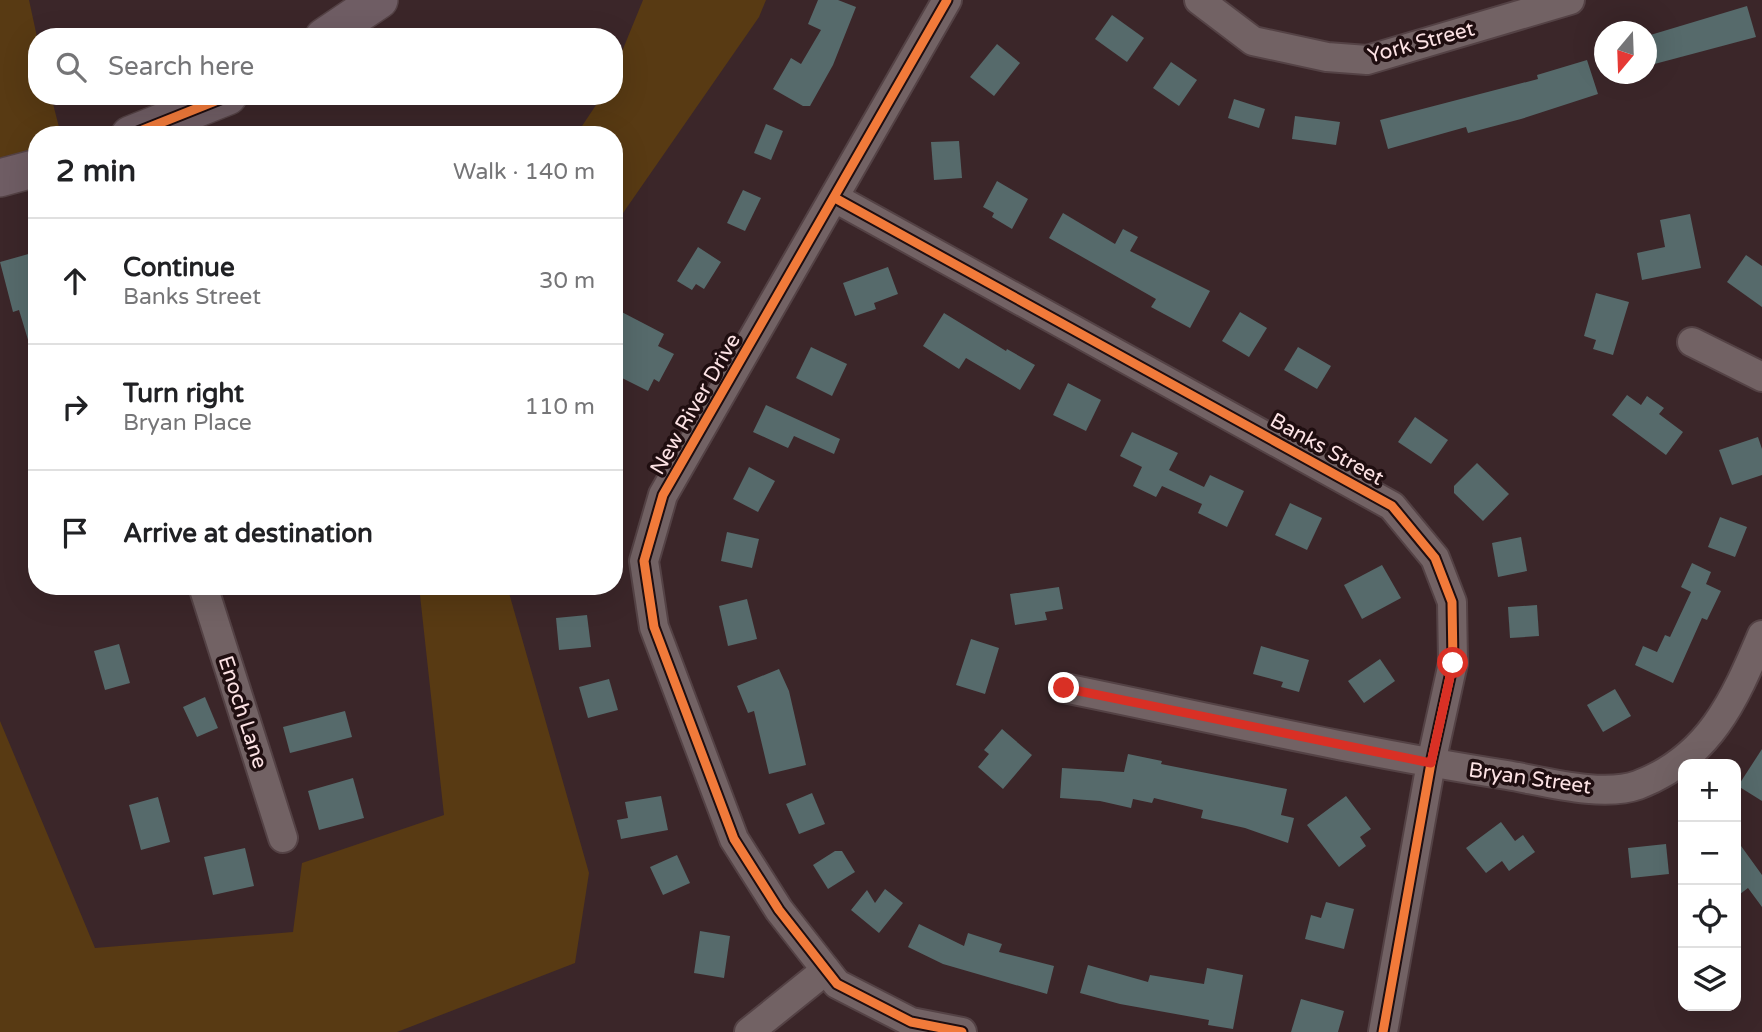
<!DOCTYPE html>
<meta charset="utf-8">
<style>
:root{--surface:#fff;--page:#f2f2f2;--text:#202124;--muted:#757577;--line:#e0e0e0}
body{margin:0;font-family:"Varela Round",sans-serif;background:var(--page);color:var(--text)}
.controls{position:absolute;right:21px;bottom:21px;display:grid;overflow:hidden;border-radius:14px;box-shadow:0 7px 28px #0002}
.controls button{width:63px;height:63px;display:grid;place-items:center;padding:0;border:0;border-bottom:2px solid var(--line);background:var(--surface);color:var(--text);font:35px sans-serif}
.compass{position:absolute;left:1594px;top:21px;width:63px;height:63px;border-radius:50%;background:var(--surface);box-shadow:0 7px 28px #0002;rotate:199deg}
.stop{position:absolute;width:21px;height:21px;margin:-16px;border:5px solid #d93025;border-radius:50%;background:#fff}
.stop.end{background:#d93025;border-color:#fff;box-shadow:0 2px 7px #0008}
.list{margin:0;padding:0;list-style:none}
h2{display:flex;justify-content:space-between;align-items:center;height:91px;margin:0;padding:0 28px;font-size:30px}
h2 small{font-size:23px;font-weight:400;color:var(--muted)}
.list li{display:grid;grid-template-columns:46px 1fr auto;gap:21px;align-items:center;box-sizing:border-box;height:126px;padding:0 28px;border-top:2px solid var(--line)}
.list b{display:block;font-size:26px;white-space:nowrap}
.list p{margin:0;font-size:23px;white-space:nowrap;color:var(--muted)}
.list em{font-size:23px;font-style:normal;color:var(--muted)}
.icon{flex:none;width:38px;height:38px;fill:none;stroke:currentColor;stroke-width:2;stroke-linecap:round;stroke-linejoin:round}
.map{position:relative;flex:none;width:1762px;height:1032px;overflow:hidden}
.search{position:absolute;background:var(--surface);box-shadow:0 7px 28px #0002;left:28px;top:28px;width:595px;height:77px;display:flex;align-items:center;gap:18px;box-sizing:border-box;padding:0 24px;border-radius:28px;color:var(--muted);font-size:26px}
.panel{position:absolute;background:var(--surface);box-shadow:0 7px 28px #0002;left:28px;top:126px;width:595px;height:469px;border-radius:28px}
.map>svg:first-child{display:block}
.green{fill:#583a13}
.building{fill:#566a6b}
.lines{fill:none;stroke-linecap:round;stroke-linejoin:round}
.minor-casing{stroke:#544245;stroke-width:32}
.major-casing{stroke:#544245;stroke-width:40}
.minor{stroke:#726264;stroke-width:28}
.major{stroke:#6f5d64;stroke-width:37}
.cycleway-casing{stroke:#1f0e10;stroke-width:13}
.cycleway{stroke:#f17a3a;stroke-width:9}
.route{stroke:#d93025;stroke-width:9}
.labels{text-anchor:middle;stroke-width:7;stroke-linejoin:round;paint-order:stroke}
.street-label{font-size:21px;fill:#fce2e4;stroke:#1f0e10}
</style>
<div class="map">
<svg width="1762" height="1032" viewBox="0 0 1762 1032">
<rect width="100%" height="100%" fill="#3b2629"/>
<g class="green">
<path d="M 0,0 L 29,0 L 37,37 L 37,96 L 51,96 L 61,135 L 37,135 L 37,168 L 0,178 Z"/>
<path d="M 643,0 L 766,0 L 759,17 L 614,226 L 614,135 L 576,135 L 602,96 L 614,96 L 614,71 Z"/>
<path d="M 419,586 L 507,586 L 589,873 L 575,963 L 397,1032 L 0,1032 L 0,721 L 95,948 L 293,932 L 302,863 L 444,815 Z"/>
</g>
<g class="building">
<path d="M 818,0 L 838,0 L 856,7 L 833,65 L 810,106 L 803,106 L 773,89 L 791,58 L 801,64 L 821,30 L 808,24 Z"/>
<path d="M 1747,6 L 1756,37 L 1647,66 L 1647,36 Z"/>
<path d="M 1112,15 L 1144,38 L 1127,62 L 1095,39 Z"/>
<path d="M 997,44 L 1020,63 L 994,96 L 970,77 Z"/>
<path d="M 1587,60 L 1598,94 L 1521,119 L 1468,133 L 1466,127 L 1388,149 L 1380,120 L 1538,79 L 1537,75 Z"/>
<path d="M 1171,62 L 1197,80 L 1179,106 L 1153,88 Z"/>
<path d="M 1234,99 L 1265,109 L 1259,128 L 1228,118 Z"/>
<path d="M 1295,116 L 1340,122 L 1336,145 L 1292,139 Z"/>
<path d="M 766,124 L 783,131 L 771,160 L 754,153 Z"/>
<path d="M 959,141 L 962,178 L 934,180 L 931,142 Z"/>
<path d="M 997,181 L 1028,199 L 1012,229 L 992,217 L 994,213 L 983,207 Z"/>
<path d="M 743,190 L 761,198 L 745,231 L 727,223 Z"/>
<path d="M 1063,213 L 1115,244 L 1123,229 L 1138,237 L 1130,251 L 1210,291 L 1190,328 L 1151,307 L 1156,299 L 1049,238 Z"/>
<path d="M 1690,214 L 1701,268 L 1642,280 L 1637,253 L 1665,247 L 1660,220 Z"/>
<path d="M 698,247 L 721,262 L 704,289 L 696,284 L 692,290 L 677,281 Z"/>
<path d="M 32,253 L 37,269 L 37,352 L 32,353 L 19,310 L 13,312 L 0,262 Z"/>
<path d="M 1746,255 L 1762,266 L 1762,307 L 1727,282 Z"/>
<path d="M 888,267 L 898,294 L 874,303 L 876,309 L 855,316 L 843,283 Z"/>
<path d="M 1596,293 L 1629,302 L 1613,355 L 1593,349 L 1596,340 L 1584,336 Z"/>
<path d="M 614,308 L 664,334 L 658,346 L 674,354 L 659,382 L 654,379 L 648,391 L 614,374 Z"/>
<path d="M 1240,312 L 1267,328 L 1249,357 L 1222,341 Z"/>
<path d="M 944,313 L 1006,351 L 1007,349 L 1035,365 L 1020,390 L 966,358 L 959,369 L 923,346 Z"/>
<path d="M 811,347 L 847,364 L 832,396 L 796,378 Z"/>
<path d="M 1298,347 L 1331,366 L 1317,389 L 1284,370 Z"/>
<path d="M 1068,383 L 1101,400 L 1086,431 L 1053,415 Z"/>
<path d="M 1627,395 L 1641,405 L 1647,396 L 1664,408 L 1659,414 L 1683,432 L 1666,455 L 1612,415 Z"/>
<path d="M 766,405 L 840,439 L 834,454 L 794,436 L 788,448 L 753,432 Z"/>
<path d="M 1415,417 L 1448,440 L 1431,464 L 1398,442 Z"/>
<path d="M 1132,432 L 1178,453 L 1169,470 L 1204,487 L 1210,475 L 1244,491 L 1227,527 L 1198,513 L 1202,504 L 1162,486 L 1156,497 L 1133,486 L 1142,467 L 1120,456 Z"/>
<path d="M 1758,437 L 1762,449 L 1762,475 L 1732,485 L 1719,450 Z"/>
<path d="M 1477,463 L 1509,494 L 1483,521 L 1454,493 L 1454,486 Z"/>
<path d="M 749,467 L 775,481 L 758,512 L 733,499 Z"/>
<path d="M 1290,503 L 1322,518 L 1307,550 L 1275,535 Z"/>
<path d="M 1720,517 L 1747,527 L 1735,557 L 1708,547 Z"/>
<path d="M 727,532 L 759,539 L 752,568 L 721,561 Z"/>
<path d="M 1521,537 L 1527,571 L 1498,577 L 1492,543 Z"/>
<path d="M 1692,563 L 1711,572 L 1706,584 L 1721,591 L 1707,620 L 1702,618 L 1673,683 L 1635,665 L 1643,646 L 1657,652 L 1665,635 L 1670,637 L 1691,592 L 1681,587 Z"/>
<path d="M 1382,565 L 1401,598 L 1362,619 L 1344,585 Z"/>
<path d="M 1059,587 L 1063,609 L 1045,612 L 1047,620 L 1015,625 L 1010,594 Z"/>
<path d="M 747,599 L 757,639 L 728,646 L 719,606 Z"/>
<path d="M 1537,605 L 1539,636 L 1510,638 L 1508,607 Z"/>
<path d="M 587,615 L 591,647 L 559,650 L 556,618 Z"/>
<path d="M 971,639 L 999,648 L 985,694 L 956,685 Z"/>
<path d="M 119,644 L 130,683 L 105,690 L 94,651 Z"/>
<path d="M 1261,646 L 1309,660 L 1299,692 L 1281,687 L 1283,682 L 1253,674 Z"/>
<path d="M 1380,659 L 1395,681 L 1364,703 L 1348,681 Z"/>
<path d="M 779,669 L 789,691 L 806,765 L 769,774 L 754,711 L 748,713 L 737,686 Z"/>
<path d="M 609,679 L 618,710 L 588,718 L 579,687 Z"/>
<path d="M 1615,689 L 1631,716 L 1603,732 L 1587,705 Z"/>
<path d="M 205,697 L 218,728 L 197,737 L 183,707 Z"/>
<path d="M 345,711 L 352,737 L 290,753 L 283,727 Z"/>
<path d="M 1002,729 L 1032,755 L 1003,789 L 978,767 L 989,754 L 984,750 Z"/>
<path d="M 1762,749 L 1762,801 L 1738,786 Z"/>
<path d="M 1128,754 L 1162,761 L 1161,764 L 1287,789 L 1281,815 L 1294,818 L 1288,843 L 1245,828 L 1201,818 L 1203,810 L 1154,798 L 1152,803 L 1133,799 L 1131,808 L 1100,801 L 1060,798 L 1062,768 L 1124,772 Z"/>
<path d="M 353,778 L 364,818 L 319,830 L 308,791 Z"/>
<path d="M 812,793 L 825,824 L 799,834 L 786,804 Z"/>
<path d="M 661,796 L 668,830 L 621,839 L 617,820 L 628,818 L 625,802 Z"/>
<path d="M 1346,796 L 1371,829 L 1360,837 L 1366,846 L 1339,867 L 1307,825 Z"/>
<path d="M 158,797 L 170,842 L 141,850 L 129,805 Z"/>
<path d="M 1501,822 L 1515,841 L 1523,835 L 1535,852 L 1509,871 L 1502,861 L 1486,873 L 1466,848 Z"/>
<path d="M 1736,839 L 1762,875 L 1762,907 L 1748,888 L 1736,897 Z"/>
<path d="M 1666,844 L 1669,874 L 1631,878 L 1628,848 Z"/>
<path d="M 245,848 L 254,886 L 213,895 L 204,857 Z"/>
<path d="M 835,851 L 842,851 L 855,872 L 828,889 L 813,865 Z"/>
<path d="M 677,855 L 690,883 L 663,895 L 650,867 Z"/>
<path d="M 885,889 L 903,903 L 879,933 L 851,910 L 867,890 L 875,903 Z"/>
<path d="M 1326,902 L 1354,909 L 1344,949 L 1305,939 L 1311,915 L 1321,918 Z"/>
<path d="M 919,924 L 964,946 L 968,933 L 1002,944 L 999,952 L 1054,966 L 1047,994 L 943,964 L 908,947 Z"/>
<path d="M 700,931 L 730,936 L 724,978 L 694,973 Z"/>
<path d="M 1088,965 L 1148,982 L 1150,975 L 1204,984 L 1207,968 L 1243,975 L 1233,1029 L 1208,1025 L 1209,1020 L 1120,1004 L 1080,993 Z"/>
<path d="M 1301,999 L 1344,1011 L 1338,1032 L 1291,1032 Z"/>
</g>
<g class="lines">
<defs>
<g id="minor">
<path d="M 947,0 L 663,495 L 644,561 L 654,627 L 734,839 L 779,910 L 837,984 L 911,1022 L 962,1032"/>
<path d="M 1199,0 L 1253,41 L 1327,57 L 1367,60 L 1570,0"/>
<path d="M 835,198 L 1392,506 L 1435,558 L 1452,602 L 1453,663 L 1431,763 L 1383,1032"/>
<path d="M 1692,342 L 1762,377"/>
<path d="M 203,586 L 283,838"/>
<path d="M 1064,688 C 1211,718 1358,752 1507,775 C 1543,781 1602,798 1638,785 C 1709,758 1734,701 1762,635"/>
<path d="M 749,1032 L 826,970"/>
</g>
<g id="major">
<path d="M 324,37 L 379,0"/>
<path d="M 130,135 L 228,96"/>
<path d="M 0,178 L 37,168"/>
</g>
</defs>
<use href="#minor" class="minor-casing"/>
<use href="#major" class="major-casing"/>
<use href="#minor" class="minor"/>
<use href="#major" class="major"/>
<defs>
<g id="cycleway">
<path d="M 947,0 L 663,495 L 644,561 L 654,627 L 734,839 L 779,910 L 837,984 L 911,1022 L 962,1032"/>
<path d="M 130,135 L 228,96"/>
<path d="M 835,198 L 1392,506 L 1435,558 L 1452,602 L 1453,663 L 1431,763 L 1383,1032"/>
</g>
</defs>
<use href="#cycleway" class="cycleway-casing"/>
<use href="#cycleway" class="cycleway"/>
</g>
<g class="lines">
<path class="route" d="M 1064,688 L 1431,763 L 1453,663"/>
</g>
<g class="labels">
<g class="street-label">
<text transform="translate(1421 42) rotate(-15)" y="7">York Street</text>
<text transform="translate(695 404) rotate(-60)" y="7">New River Drive</text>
<text transform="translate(1327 449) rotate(29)" y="7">Banks Street</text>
<text transform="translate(243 712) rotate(72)" y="7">Enoch Lane</text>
<text transform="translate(1530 778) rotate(8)" y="7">Bryan Street</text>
</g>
</g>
</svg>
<div class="controls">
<button>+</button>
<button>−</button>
<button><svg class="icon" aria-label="locate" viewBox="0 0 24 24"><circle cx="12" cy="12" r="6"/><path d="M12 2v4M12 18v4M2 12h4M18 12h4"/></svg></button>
<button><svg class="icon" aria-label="layers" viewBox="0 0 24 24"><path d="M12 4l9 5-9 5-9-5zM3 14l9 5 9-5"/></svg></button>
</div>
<svg class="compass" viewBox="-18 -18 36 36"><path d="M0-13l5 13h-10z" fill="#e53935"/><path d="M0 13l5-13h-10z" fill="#757577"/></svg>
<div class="stop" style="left:1453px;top:663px"></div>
<div class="stop end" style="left:1064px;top:688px"></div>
<div class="search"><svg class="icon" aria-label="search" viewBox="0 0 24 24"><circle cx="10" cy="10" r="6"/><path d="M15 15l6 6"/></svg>Search here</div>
<section class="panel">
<h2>2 min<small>Walk · 140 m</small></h2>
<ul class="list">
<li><svg class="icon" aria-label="ahead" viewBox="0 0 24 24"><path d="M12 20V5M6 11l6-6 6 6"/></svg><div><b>Continue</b><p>Banks Street</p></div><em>30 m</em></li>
<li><svg class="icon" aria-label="right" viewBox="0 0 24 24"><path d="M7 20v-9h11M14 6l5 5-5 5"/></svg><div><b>Turn right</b><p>Bryan Place</p></div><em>110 m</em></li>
<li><svg class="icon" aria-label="arrive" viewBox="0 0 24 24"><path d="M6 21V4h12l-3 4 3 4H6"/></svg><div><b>Arrive at destination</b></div></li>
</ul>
</section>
</div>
